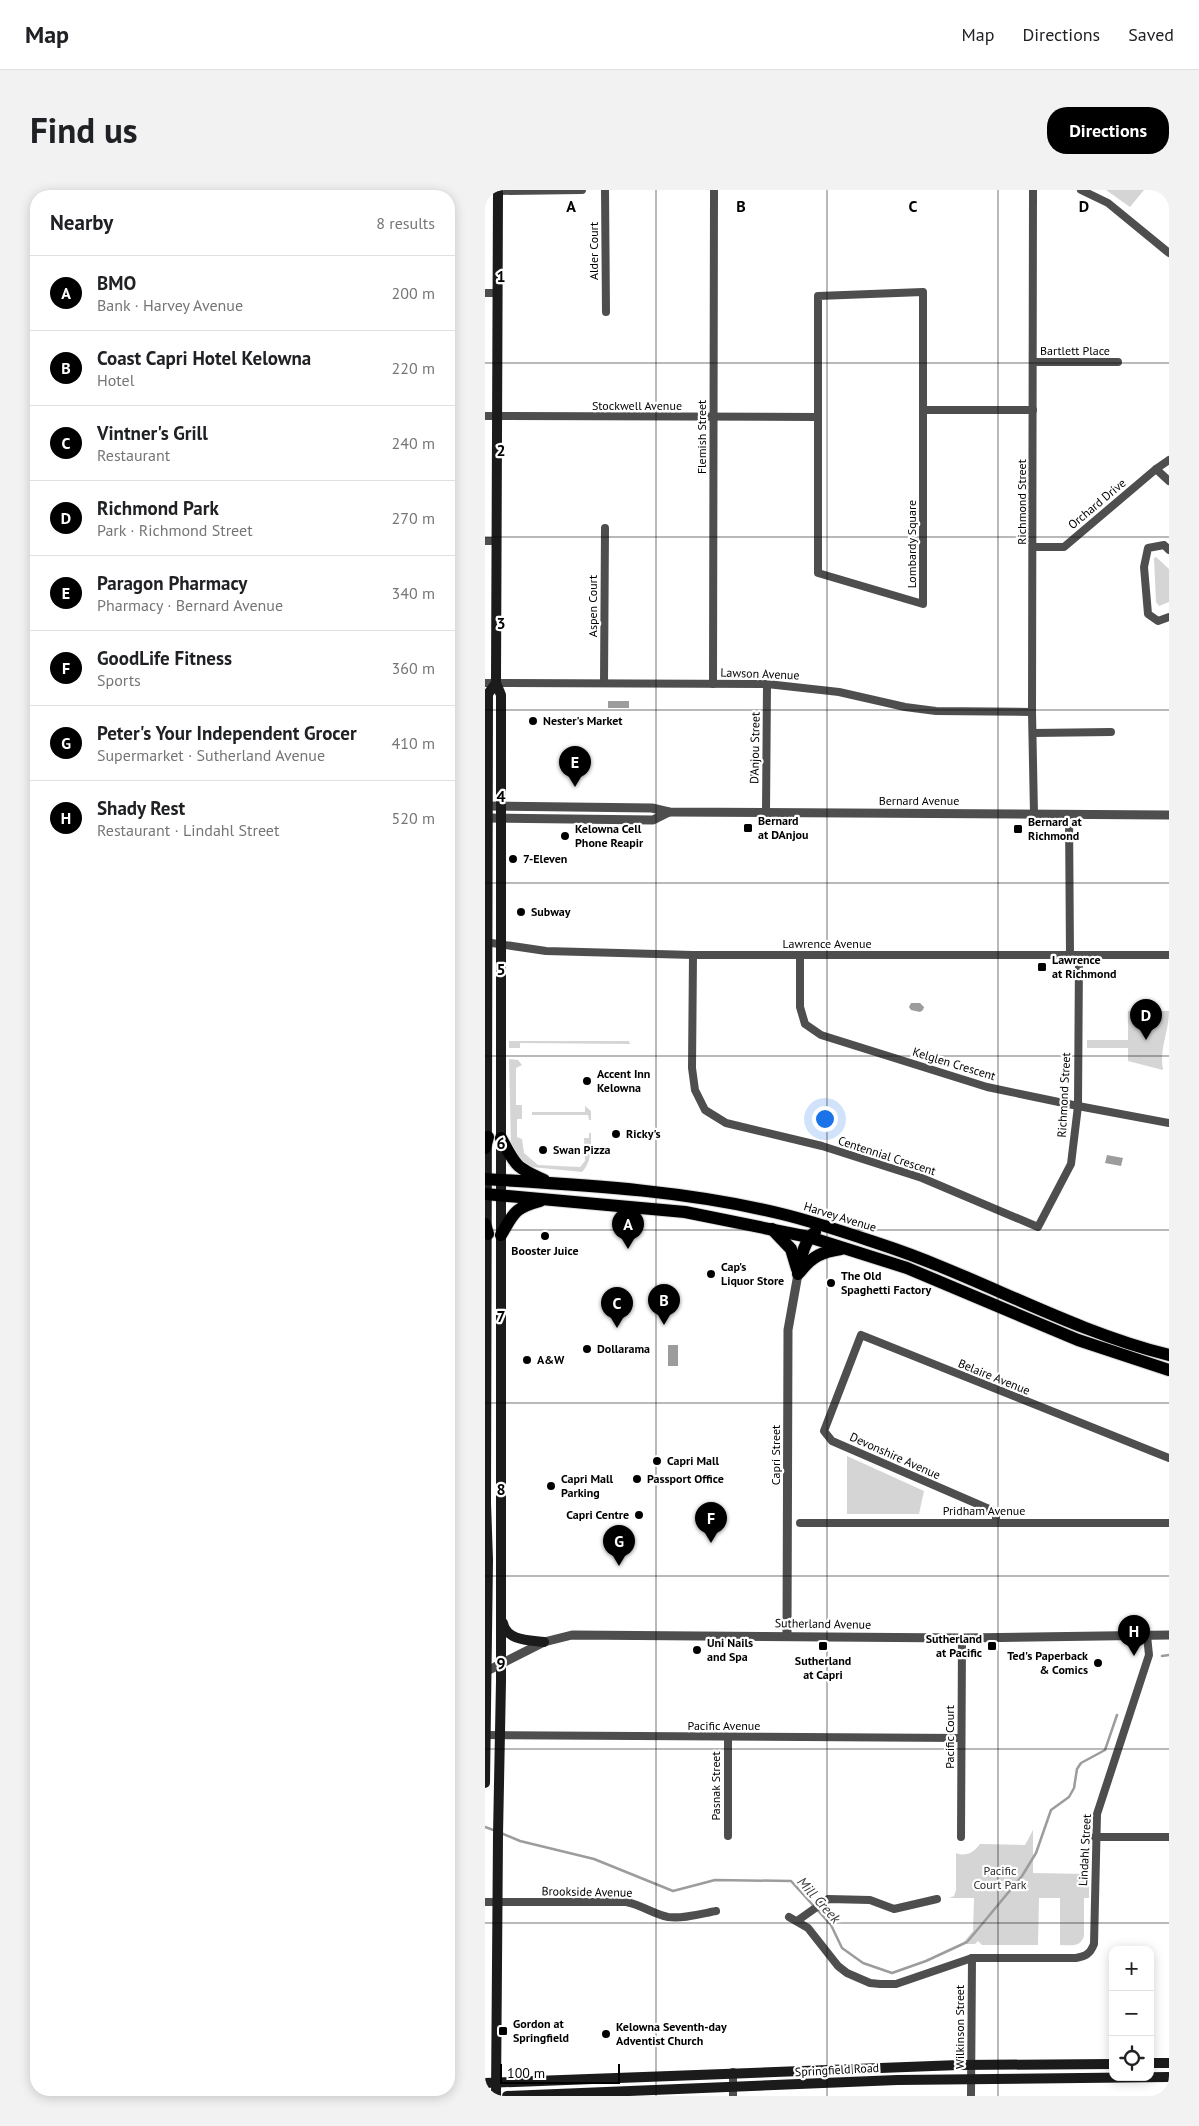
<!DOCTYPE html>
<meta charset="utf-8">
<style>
:root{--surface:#fff;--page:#f2f2f2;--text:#202124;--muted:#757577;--line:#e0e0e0;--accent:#000}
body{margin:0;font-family:"PT Sans",sans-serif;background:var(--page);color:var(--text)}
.controls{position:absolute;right:15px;bottom:15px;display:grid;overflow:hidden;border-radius:10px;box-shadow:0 2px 12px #0003}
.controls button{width:45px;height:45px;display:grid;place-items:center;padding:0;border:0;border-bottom:1px solid var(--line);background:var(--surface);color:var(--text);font:25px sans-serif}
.scale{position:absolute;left:15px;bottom:12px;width:120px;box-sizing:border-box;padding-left:5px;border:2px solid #000;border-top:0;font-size:14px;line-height:18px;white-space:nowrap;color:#000;-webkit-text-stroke:4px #fff;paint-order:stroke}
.you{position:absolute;left:339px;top:928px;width:18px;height:18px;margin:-12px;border:4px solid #fff;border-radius:50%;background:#1a73e8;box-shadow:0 0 0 8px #1a73e833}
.badge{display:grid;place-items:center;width:32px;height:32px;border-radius:50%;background:var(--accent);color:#fff;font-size:16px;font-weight:700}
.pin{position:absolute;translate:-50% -41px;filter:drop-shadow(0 1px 2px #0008)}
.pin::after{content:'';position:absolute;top:26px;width:18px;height:15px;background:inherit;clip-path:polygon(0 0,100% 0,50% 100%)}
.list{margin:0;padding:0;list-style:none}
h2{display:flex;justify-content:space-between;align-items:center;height:65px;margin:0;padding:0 20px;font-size:21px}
h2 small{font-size:16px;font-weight:400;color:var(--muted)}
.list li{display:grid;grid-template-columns:32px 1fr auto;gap:15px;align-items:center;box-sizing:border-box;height:75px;padding:0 20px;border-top:1px solid var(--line)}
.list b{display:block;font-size:19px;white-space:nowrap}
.list p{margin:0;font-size:16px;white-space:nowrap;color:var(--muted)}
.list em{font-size:16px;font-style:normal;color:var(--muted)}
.icon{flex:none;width:28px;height:28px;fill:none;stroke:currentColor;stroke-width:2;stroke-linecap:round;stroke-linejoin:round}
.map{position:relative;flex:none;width:684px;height:1906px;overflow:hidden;border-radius:20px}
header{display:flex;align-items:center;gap:30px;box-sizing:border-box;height:70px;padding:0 25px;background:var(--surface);border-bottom:1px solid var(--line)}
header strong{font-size:24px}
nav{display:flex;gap:28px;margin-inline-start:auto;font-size:18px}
.intro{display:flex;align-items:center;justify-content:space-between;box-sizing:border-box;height:120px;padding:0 30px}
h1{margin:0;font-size:35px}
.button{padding:12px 22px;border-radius:20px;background:var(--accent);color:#fff;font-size:18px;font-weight:700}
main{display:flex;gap:30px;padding:0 30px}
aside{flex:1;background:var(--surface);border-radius:20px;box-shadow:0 2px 12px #0003}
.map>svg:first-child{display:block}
.green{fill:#d5d5d5}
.water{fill:#9c9c9c}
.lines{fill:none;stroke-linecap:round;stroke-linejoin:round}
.stream{stroke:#9c9c9c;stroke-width:2.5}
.trunk-casing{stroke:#dbdbdb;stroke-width:14}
.minor{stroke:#4e4e4e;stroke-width:8}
.tertiary{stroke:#4e4e4e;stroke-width:9}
.secondary{stroke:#1b1b1b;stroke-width:10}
.trunk{stroke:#000;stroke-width:12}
.grid{fill:none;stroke:#000;stroke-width:1;stroke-opacity:0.55}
.poi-dot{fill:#000;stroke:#fff;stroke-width:2}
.labels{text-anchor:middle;stroke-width:4.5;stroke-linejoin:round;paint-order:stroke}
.street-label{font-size:12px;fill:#000;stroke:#fff}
.poi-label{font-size:12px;font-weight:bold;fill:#000;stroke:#fff;text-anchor:start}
.park-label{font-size:12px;fill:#2c2c2c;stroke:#fff}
.water-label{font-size:14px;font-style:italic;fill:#3d3d3d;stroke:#fff}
.grid-label{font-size:16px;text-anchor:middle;font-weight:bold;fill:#000;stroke:#fff;stroke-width:4.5;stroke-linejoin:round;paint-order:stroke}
</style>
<header>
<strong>Map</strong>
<nav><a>Map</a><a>Directions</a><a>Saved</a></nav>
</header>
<div class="intro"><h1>Find us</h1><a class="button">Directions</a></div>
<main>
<aside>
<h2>Nearby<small>8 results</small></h2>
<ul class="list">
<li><span class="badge">A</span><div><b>BMO</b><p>Bank · Harvey Avenue</p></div><em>200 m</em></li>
<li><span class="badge">B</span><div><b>Coast Capri Hotel Kelowna</b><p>Hotel</p></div><em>220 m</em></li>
<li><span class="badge">C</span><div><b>Vintner's Grill</b><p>Restaurant</p></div><em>240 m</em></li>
<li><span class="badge">D</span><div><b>Richmond Park</b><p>Park · Richmond Street</p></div><em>270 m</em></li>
<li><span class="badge">E</span><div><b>Paragon Pharmacy</b><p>Pharmacy · Bernard Avenue</p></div><em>340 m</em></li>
<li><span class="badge">F</span><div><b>GoodLife Fitness</b><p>Sports</p></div><em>360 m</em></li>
<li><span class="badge">G</span><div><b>Peter's Your Independent Grocer</b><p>Supermarket · Sutherland Avenue</p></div><em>410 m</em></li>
<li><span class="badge">H</span><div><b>Shady Rest</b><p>Restaurant · Lindahl Street</p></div><em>520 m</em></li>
</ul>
</aside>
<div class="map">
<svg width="684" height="1906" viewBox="0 0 684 1906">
<rect width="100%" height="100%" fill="#fff"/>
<g class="green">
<path d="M 621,0 L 659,0 L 645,17 Z"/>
<path d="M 671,367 L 684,379 L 684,412 L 674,416 L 671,412 L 669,368 Z"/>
<path d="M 643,821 L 684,821 C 684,842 674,858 678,880 L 643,871 L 643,858 L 602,858 L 602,850 L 643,850 Z"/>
<path d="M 24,851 L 144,851 L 145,854 L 35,853 L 35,858 L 24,858 Z"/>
<path d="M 24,869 L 33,870 L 37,875 L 31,878 L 31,915 L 37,915 L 37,929 L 32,929 L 32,947 L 37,949 L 39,963 L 53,975 L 95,977 L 100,971 L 99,948 L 104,948 L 104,943 L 106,943 C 106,956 107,972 97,982 L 46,977 L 38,974 L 26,957 Z"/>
<path d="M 100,916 L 106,921 L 106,930 L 104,930 L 103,925 L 47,925 L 47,922 L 100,922 Z"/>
<path d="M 362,1266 L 439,1301 L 434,1324 L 362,1324 Z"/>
<path d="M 548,1640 L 548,1683 L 604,1684 L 604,1708 L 599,1708 L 599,1746 C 595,1758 586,1755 575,1755 L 575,1708 L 554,1708 L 553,1755 L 497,1755 L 493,1751 L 490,1754 L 477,1754 L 488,1741 L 489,1708 L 464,1708 L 469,1706 L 471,1700 L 471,1663 C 481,1667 488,1663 495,1654 L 540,1655 Z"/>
</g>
<g class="water">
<rect x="123" y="511" width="21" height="7"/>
<path d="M 426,813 L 435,813 L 439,817 L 438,820 L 435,822 L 426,820 L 424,817 Z"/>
<path d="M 622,965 L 638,968 L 636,976 L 620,973 Z"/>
<rect x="183" y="1155" width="10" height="21"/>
</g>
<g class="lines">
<g class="stream">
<path d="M 677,1466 L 684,1465"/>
<path d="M 0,1637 L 11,1641"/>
<path d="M 16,1643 L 35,1651 L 109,1669 L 188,1701 L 230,1690 L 306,1691 L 346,1735 L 357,1758 L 378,1773 L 407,1783 L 441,1771 L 482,1752 L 498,1733 L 537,1686 L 551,1663 L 566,1620 L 584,1607 L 589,1598 L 592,1579 L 596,1573 L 620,1560 L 632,1525"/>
</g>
<defs>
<g id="trunk">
<path d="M 16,948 C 31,976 30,977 59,990"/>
<path d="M 0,958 L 3,947"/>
<path d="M 0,989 C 99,995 200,1000 297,1024 C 330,1032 362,1043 395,1054 C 493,1086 583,1140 684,1165"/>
<path d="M 0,1004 L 200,1022 L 324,1047 L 422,1078 L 593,1150 L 684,1180"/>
<path d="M 0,1034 L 3,1044"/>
<path d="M 287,1039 L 306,1059 L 312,1079"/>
<path d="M 16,1045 C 29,1023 29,1018 55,1011"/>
<path d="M 315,1082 C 327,1066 337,1062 356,1059"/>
<path d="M 313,1084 C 316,1069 318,1052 330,1042"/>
</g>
</defs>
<use href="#trunk" class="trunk-casing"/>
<g class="minor">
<path d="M 120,0 L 121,122"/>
<path d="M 548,0 L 547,522 L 549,624"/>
<path d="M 596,0 L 623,13 L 684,63"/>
<path d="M 13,1 L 97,0"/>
<path d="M 438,102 L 438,414 L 333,383 L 333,106 Z"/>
<path d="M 0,103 L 13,103"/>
<path d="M 548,172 L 633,172"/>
<path d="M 438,220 L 548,220"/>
<path d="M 0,226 L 333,227"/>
<path d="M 671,279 L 684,291"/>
<path d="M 0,351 L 11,351"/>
<path d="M 548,357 L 579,357 L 671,279 L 684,270"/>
<path d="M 684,360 L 679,355 L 663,358 L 659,377 L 663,424 L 673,431 L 684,427"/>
<path d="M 0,493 L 282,494 L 354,502 L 420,517 L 451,521 L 547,522"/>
<path d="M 119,493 L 120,338"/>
<path d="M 228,494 L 229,0"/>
<path d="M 548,543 L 626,542"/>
<path d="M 281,623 L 282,494"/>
<path d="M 584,624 L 585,766"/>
<path d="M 0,752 L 61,761 L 208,765 L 684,765"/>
<path d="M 208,765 L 207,878 L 210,900 L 220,920 L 241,933 L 337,956 L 437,988 L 553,1037 L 586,974 L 593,916 L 594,766"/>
<path d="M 315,765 L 315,817 L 320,834 L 336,845 L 502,897 L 593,916 L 684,933"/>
<path d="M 511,1332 L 511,1322 L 347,1251 L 339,1241 L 376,1145 L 684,1268"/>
<path d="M 315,1333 L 684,1333"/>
<path d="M 1,1545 L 476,1548"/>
<path d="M 243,1547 L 243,1646"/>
<path d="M 476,1647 L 477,1448"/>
<path d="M 610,1647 L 684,1647"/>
<path d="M 0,1712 L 141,1712 C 157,1715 168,1724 183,1727 C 198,1729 215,1724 231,1721"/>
<path d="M 304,1727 L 323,1738 L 353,1776 L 362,1783 L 385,1793 L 395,1794 L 411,1794 L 487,1768 L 591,1768 C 601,1766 605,1764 609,1754 L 612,1624 L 664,1465 L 662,1446"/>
<path d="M 312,1731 L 343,1709 L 385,1710 L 409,1719 L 452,1709"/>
<path d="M 248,1882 L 248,1906"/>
<path d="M 486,1906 L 487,1768"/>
</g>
<g class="tertiary">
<path d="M 0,616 L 167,618 L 184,622 L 684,625"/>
<path d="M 0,628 L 168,630 L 184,622"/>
<path d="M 302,1446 L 303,1140 L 313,1084"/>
<path d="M 0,1482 L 59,1452 L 87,1445 L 477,1448 L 684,1445"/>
</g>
<g class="secondary">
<path d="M 18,1433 C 22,1451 44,1450 59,1452"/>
<path d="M 0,1593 L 3,1370 L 1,1313 L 3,504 L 11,493"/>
<path d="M 665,1873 L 684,1873"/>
<path d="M 0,1893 L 474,1875 L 628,1874"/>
<path d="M 11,1906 L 13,1645 L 16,1491 L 16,505 L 11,493 L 13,0"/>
<path d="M 22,1906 L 412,1890 L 684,1887"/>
</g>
<use href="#trunk" class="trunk"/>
</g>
<path class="grid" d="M 171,0 L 171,1906M 342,0 L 342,1906M 513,0 L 513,1906M 0,173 L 684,173M 0,347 L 684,347M 0,520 L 684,520M 0,693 L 684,693M 0,866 L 684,866M 0,1040 L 684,1040M 0,1213 L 684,1213M 0,1386 L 684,1386M 0,1559 L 684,1559M 0,1733 L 684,1733"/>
<g class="poi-dot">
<circle cx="48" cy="531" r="5"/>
<rect x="258" y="633" width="10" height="10" rx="2.5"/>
<rect x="528" y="634" width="10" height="10" rx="2.5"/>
<circle cx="80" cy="646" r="5"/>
<circle cx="28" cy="669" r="5"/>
<circle cx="36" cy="722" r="5"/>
<rect x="552" y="772" width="10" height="10" rx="2.5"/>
<circle cx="102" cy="891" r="5"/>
<circle cx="131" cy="944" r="5"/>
<circle cx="58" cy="960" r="5"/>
<circle cx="60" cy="1046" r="5"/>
<circle cx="226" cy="1084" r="5"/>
<circle cx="346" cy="1093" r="5"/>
<circle cx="102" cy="1159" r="5"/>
<circle cx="42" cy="1170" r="5"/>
<circle cx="172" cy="1271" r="5"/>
<circle cx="152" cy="1289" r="5"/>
<circle cx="66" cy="1296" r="5"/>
<circle cx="154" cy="1325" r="5"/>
<rect x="333" y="1451" width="10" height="10" rx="2.5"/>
<rect x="502" y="1451" width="10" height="10" rx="2.5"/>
<circle cx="212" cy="1460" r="5"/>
<circle cx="613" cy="1473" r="5"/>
<rect x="13" y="1836" width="10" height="10" rx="2.5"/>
<circle cx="121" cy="1844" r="5"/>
</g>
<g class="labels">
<g class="street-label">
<text transform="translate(109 61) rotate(-90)" y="4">Alder Court</text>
<text x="590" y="165">Bartlett Place</text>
<text x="152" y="220">Stockwell Avenue</text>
<text transform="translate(217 247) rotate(-90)" y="4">Flemish Street</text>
<text transform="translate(537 312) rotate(-90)" y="4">Richmond Street</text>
<text transform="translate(612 314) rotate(-40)" y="4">Orchard Drive</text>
<text transform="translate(427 354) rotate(-90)" y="4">Lombardy Square</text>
<text transform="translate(108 416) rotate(-90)" y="4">Aspen Court</text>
<text transform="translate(275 484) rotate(2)" y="4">Lawson Avenue</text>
<text transform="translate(270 558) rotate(-89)" y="4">D'Anjou Street</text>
<text x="434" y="615">Bernard Avenue</text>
<text x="342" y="758">Lawrence Avenue</text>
<text transform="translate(469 874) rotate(17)" y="4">Kelglen Crescent</text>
<text transform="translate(579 905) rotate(-87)" y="4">Richmond Street</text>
<text transform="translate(402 966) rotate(18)" y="4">Centennial Crescent</text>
<text transform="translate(355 1027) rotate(17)" y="4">Harvey Avenue</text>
<text transform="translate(509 1187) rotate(22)" y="4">Belaire Avenue</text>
<text transform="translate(291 1265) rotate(-90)" y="4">Capri Street</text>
<text transform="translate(410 1266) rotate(24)" y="4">Devonshire Avenue</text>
<text x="499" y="1325">Pridham Avenue</text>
<text transform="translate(338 1434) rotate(1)" y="4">Sutherland Avenue</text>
<text x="239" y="1540">Pacific Avenue</text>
<text transform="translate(465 1547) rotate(-90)" y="4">Pacific Court</text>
<text transform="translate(231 1596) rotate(-90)" y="4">Pasnak Street</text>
<text transform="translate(600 1660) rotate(-87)" y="4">Lindahl Street</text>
<text transform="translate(102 1702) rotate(1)" y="4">Brookside Avenue</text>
<text transform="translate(475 1837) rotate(-90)" y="4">Wilkinson Street</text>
<text transform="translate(352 1880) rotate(-3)" y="4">Springfield Road</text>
</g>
<g class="poi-label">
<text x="58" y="535">Nester's Market</text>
<text x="273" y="635">Bernard<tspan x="273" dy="14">at DAnjou</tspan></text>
<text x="543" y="636">Bernard at<tspan x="543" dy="14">Richmond</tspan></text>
<text x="90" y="643">Kelowna Cell<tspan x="90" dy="14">Phone Reapir</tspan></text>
<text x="38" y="673">7-Eleven</text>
<text x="46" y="726">Subway</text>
<text x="567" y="774">Lawrence<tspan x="567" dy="14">at Richmond</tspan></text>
<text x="112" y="888">Accent Inn<tspan x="112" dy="14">Kelowna</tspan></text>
<text x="141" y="948">Ricky's</text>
<text x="68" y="964">Swan Pizza</text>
<text x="60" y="1065" text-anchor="middle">Booster Juice</text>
<text x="236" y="1081">Cap's<tspan x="236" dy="14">Liquor Store</tspan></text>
<text x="356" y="1090">The Old<tspan x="356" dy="14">Spaghetti Factory</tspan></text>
<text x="112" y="1163">Dollarama</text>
<text x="52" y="1174">A&amp;W</text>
<text x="182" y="1275">Capri Mall</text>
<text x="76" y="1293">Capri Mall<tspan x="76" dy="14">Parking</tspan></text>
<text x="162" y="1293">Passport Office</text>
<text x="144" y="1329" text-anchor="end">Capri Centre</text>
<text x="497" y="1453" text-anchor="end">Sutherland<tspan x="497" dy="14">at Pacific</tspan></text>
<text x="222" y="1457">Uni Nails<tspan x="222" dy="14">and Spa</tspan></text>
<text x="603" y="1470" text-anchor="end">Ted's Paperback<tspan x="603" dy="14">&amp; Comics</tspan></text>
<text x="338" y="1475" text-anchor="middle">Sutherland<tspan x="338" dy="14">at Capri</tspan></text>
<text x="28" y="1838">Gordon at<tspan x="28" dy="14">Springfield</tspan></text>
<text x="131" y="1841">Kelowna Seventh-day<tspan x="131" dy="14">Adventist Church</tspan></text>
</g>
<g class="park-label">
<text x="515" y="1685">Pacific<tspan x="515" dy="14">Court Park</tspan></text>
</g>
<g class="water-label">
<text transform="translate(334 1710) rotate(48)" y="5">Mill Creek</text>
</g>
</g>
<g class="grid-label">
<text x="86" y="22">A</text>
<text x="256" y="22">B</text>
<text x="428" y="22">C</text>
<text x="599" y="22">D</text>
<text x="16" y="92">1</text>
<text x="16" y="266">2</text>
<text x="16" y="439">3</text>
<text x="16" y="612">4</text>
<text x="16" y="785">5</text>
<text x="16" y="959">6</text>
<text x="16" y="1132">7</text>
<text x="16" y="1305">8</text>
<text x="16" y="1479">9</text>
</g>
</svg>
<div class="controls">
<button>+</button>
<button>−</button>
<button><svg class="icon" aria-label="locate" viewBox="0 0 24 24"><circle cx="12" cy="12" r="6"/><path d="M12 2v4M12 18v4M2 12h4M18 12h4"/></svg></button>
</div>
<div class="scale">100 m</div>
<div class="you"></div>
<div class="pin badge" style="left:143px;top:1059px">A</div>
<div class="pin badge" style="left:179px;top:1135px">B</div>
<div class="pin badge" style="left:132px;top:1138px">C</div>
<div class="pin badge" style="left:661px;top:850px">D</div>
<div class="pin badge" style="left:90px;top:597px">E</div>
<div class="pin badge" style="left:226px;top:1353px">F</div>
<div class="pin badge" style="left:134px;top:1376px">G</div>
<div class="pin badge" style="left:649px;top:1466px">H</div>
</div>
</main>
